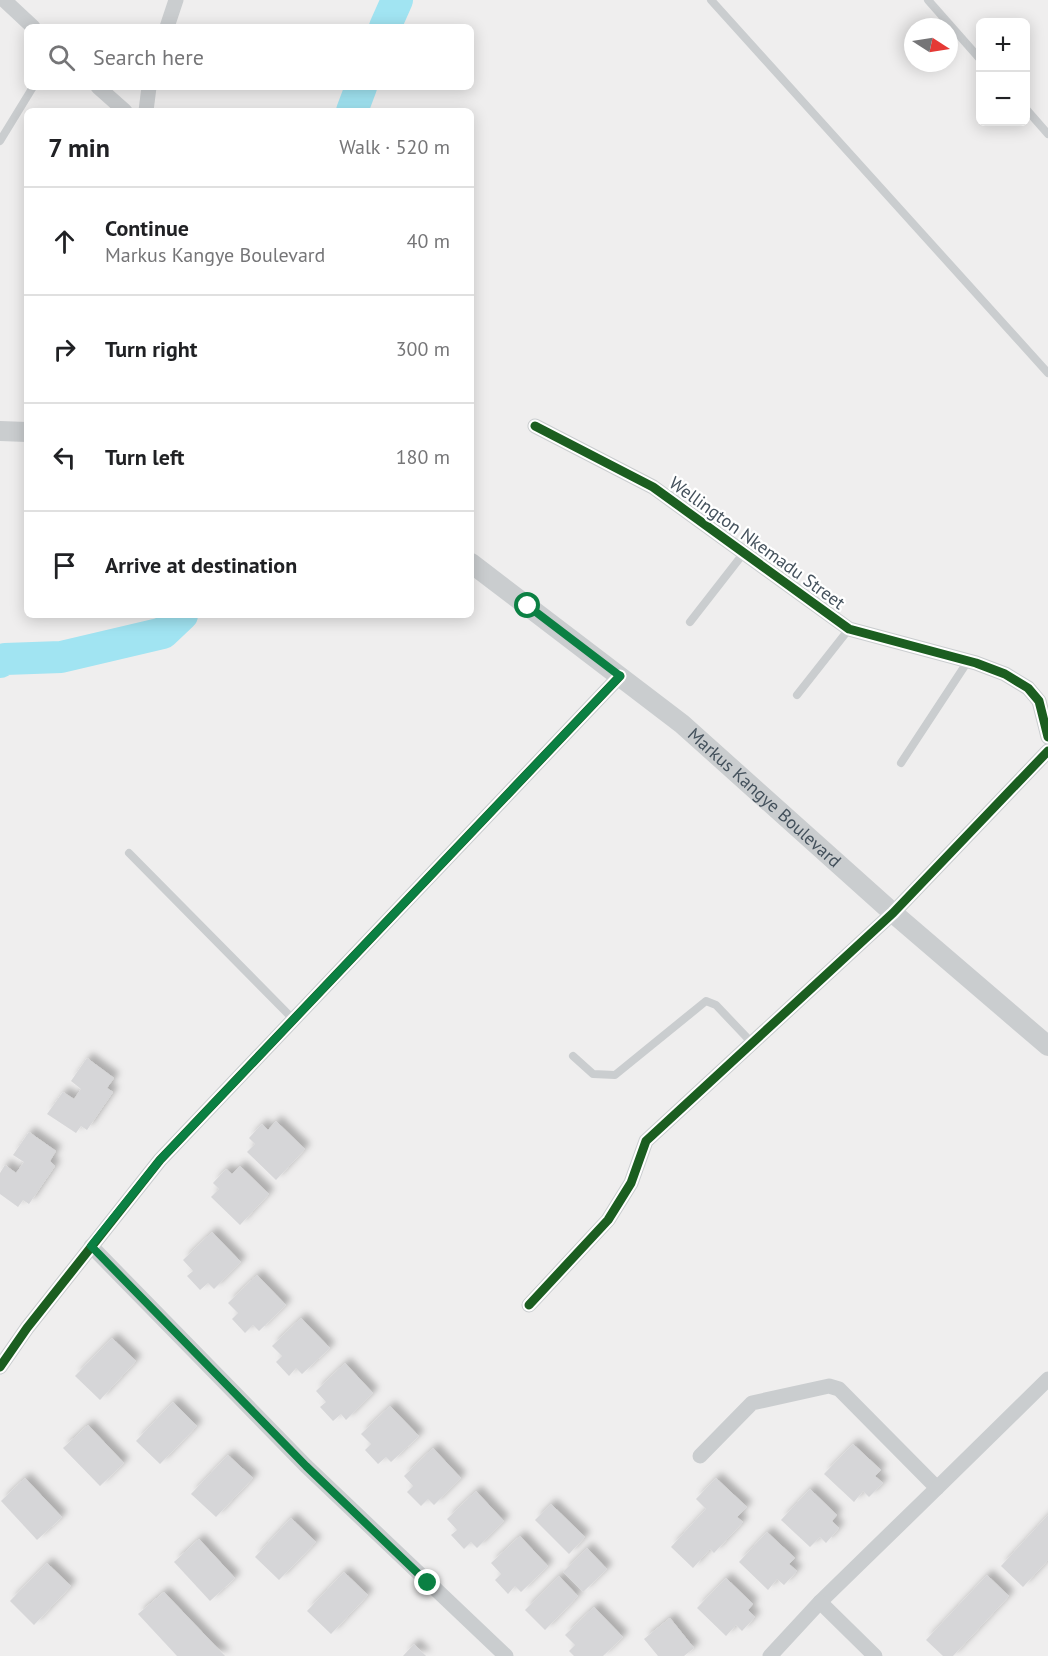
<!DOCTYPE html>
<meta charset="utf-8">
<style>
:root{--surface:#fff;--page:#f2f2f2;--text:#202124;--muted:#757577;--line:#e0e0e0}
body{margin:0;font-family:"PT Sans",sans-serif;background:var(--page);color:var(--text)}
.controls{position:absolute;right:18px;top:18px;display:grid;overflow:hidden;border-radius:9px;box-shadow:0 3px 15px #0003}
.controls button{width:54px;height:54px;display:grid;place-items:center;padding:0;border:0;border-bottom:2px solid var(--line);background:var(--surface);color:var(--text);font:30px sans-serif}
.compass{position:absolute;left:904px;top:18px;width:54px;height:54px;border-radius:50%;background:var(--surface);box-shadow:0 3px 15px #0003;rotate:102deg}
.stop{position:absolute;width:18px;height:18px;margin:-14px;border:4px solid #0b8043;border-radius:50%;background:#fff}
.stop.end{background:#0b8043;border-color:#fff;box-shadow:0 2px 6px #0008}
.list{margin:0;padding:0;list-style:none}
h2{display:flex;justify-content:space-between;align-items:center;height:78px;margin:0;padding:0 24px;font-size:26px}
h2 small{font-size:20px;font-weight:400;color:var(--muted)}
.list li{display:grid;grid-template-columns:39px 1fr auto;gap:18px;align-items:center;box-sizing:border-box;height:108px;padding:0 24px;border-top:2px solid var(--line)}
.list b{display:block;font-size:22px;white-space:nowrap}
.list p{margin:0;font-size:20px;white-space:nowrap;color:var(--muted)}
.list em{font-size:20px;font-style:normal;color:var(--muted)}
.icon{flex:none;width:33px;height:33px;fill:none;stroke:currentColor;stroke-width:2;stroke-linecap:round;stroke-linejoin:round}
.map{position:relative;flex:none;width:1048px;height:1656px;overflow:hidden}
.search{position:absolute;background:var(--surface);box-shadow:0 3px 15px #0003;left:24px;top:24px;width:450px;height:66px;display:flex;align-items:center;gap:15px;box-sizing:border-box;padding:0 21px;border-radius:9px;color:var(--muted);font-size:22px}
.panel{position:absolute;background:var(--surface);box-shadow:0 3px 15px #0003;left:24px;top:108px;width:450px;height:510px;border-radius:9px}
.map>svg:first-child{display:block}
.lines{fill:none;stroke-linecap:round;stroke-linejoin:round}
.river{stroke:#a1e4f2;stroke-width:32}
.building{fill:#d6d6d8;filter:url(#shadow)}
.service{stroke:#cacdcf;stroke-width:8}
.minor{stroke:#cacdcf;stroke-width:15}
.tertiary{stroke:#cacdcf;stroke-width:20}
.cycleway-casing{stroke:#fff;stroke-width:13}
.cycleway{stroke:#1b5e20;stroke-width:9}
.route{stroke:#0b8043;stroke-width:8}
.labels{text-anchor:middle;stroke-width:4.5;stroke-linejoin:round;paint-order:stroke}
.street-label{font-size:18px;fill:#44515c;stroke:#fff}
</style>
<div class="map">
<svg width="1048" height="1656" viewBox="0 0 1048 1656">
<defs>
<filter id="shadow"><feDropShadow dx="5.5" dy="-5.5" stdDeviation="3" flood-color="#0004"/></filter>
</defs>
<rect width="100%" height="100%" fill="#efeeee"/>
<g class="lines">
<g class="river">
<path d="M 385,27 L 397,0"/>
<path d="M 352,111 L 361,87"/>
<path d="M 0,662 L 5,659 L 61,657 L 163,633 L 182,615"/>
</g>
</g>
<g class="building">
<path d="M 87,1058 L 114,1078 L 107,1088 L 113,1092 L 87,1130 L 81,1126 L 76,1133 L 47,1114 L 63,1092 L 74,1099 L 81,1089 L 71,1081 Z"/>
<path d="M 276,1121 L 305,1149 L 276,1180 L 247,1152 L 255,1144 L 249,1138 L 262,1124 L 268,1130 Z"/>
<path d="M 29,1132 L 56,1151 L 50,1161 L 55,1166 L 29,1204 L 23,1200 L 18,1207 L 0,1194 L 0,1173 L 5,1165 L 16,1173 L 24,1162 L 13,1155 Z"/>
<path d="M 240,1166 L 269,1194 L 240,1225 L 211,1197 L 219,1189 L 213,1183 L 226,1169 L 232,1174 Z"/>
<path d="M 212,1232 L 241,1262 L 214,1289 L 208,1283 L 200,1290 L 187,1276 L 193,1271 L 183,1260 Z"/>
<path d="M 257,1275 L 286,1305 L 259,1331 L 253,1325 L 245,1333 L 232,1319 L 238,1313 L 228,1303 Z"/>
<path d="M 301,1318 L 330,1348 L 302,1374 L 296,1368 L 289,1376 L 276,1362 L 282,1356 L 272,1346 Z"/>
<path d="M 112,1338 L 136,1361 L 100,1400 L 75,1376 Z"/>
<path d="M 345,1363 L 373,1393 L 346,1420 L 341,1414 L 333,1421 L 320,1407 L 326,1402 L 316,1391 Z"/>
<path d="M 173,1402 L 197,1426 L 160,1464 L 136,1441 Z"/>
<path d="M 390,1406 L 419,1436 L 391,1462 L 386,1457 L 378,1464 L 365,1450 L 371,1444 L 361,1434 Z"/>
<path d="M 88,1425 L 124,1463 L 100,1486 L 63,1448 Z"/>
<path d="M 853,1444 L 881,1470 L 875,1476 L 883,1483 L 869,1497 L 863,1491 L 854,1502 L 824,1474 Z"/>
<path d="M 433,1448 L 461,1478 L 434,1505 L 428,1499 L 421,1506 L 407,1492 L 413,1486 L 404,1476 Z"/>
<path d="M 228,1455 L 253,1478 L 216,1517 L 191,1494 Z"/>
<path d="M 25,1478 L 62,1517 L 37,1540 L 1,1501 Z"/>
<path d="M 716,1478 L 747,1507 L 737,1517 L 743,1522 L 714,1553 L 710,1549 L 693,1568 L 671,1547 L 706,1509 L 696,1499 Z"/>
<path d="M 810,1489 L 837,1515 L 832,1521 L 839,1528 L 826,1543 L 820,1537 L 810,1547 L 781,1520 Z"/>
<path d="M 476,1491 L 504,1521 L 477,1548 L 471,1542 L 464,1549 L 451,1535 L 457,1530 L 447,1519 Z"/>
<path d="M 551,1504 L 585,1537 L 569,1554 L 535,1520 Z"/>
<path d="M 1048,1515 L 1048,1560 L 1023,1587 L 1001,1566 Z"/>
<path d="M 291,1518 L 316,1542 L 279,1580 L 255,1557 Z"/>
<path d="M 767,1532 L 795,1558 L 789,1564 L 797,1571 L 784,1585 L 777,1579 L 768,1590 L 739,1562 Z"/>
<path d="M 520,1536 L 548,1566 L 521,1592 L 515,1586 L 508,1594 L 495,1580 L 501,1574 L 491,1563 Z"/>
<path d="M 199,1539 L 235,1578 L 210,1601 L 174,1562 Z"/>
<path d="M 587,1548 L 607,1569 L 583,1592 L 563,1572 Z"/>
<path d="M 47,1563 L 71,1586 L 34,1625 L 10,1601 Z"/>
<path d="M 344,1572 L 368,1595 L 331,1634 L 307,1611 Z"/>
<path d="M 987,1575 L 1009,1596 L 953,1656 L 943,1656 L 926,1640 Z"/>
<path d="M 559,1576 L 578,1596 L 545,1630 L 525,1610 Z"/>
<path d="M 726,1578 L 753,1604 L 748,1610 L 755,1617 L 742,1631 L 736,1625 L 726,1636 L 697,1608 Z"/>
<path d="M 164,1592 L 225,1656 L 177,1656 L 138,1614 Z"/>
<path d="M 594,1607 L 623,1637 L 603,1656 L 574,1656 L 569,1651 L 575,1645 L 565,1635 Z"/>
<path d="M 670,1618 L 694,1648 L 684,1656 L 658,1656 L 644,1639 Z"/>
<path d="M 414,1644 L 426,1656 L 403,1656 Z"/>
</g>
<g class="lines">
<g class="service">
<path d="M 711,0 L 1048,373"/>
<path d="M 928,0 L 980,59"/>
<path d="M 1026,109 L 1048,134"/>
<path d="M 0,141 L 33,87"/>
<path d="M 690,622 L 743,554"/>
<path d="M 797,695 L 849,629"/>
<path d="M 901,763 L 968,661"/>
<path d="M 129,853 L 294,1020"/>
<path d="M 573,1056 L 593,1074 L 615,1075 L 706,1001 L 716,1005 L 753,1044"/>
</g>
<g class="minor">
<path d="M 4,0 L 33,27"/>
<path d="M 167,27 L 176,0"/>
<path d="M 98,87 L 125,111"/>
<path d="M 146,111 L 149,87"/>
<path d="M 535,426 L 653,487 L 849,629 L 976,663 L 1005,674 L 1028,688 L 1039,701 L 1048,737"/>
<path d="M 91,1246 L 306,1466 L 506,1656"/>
<path d="M 529,1305 L 608,1220 L 631,1183 L 646,1141 L 893,913 L 1048,751"/>
<path d="M 0,1367 L 27,1328 L 160,1160 L 620,676"/>
<path d="M 700,1456 L 752,1403 L 829,1386 L 839,1389 L 937,1488 L 820,1602 L 770,1656"/>
<path d="M 937,1488 L 1048,1379"/>
<path d="M 820,1602 L 875,1656"/>
</g>
<g class="tertiary">
<path d="M 0,431 L 27,432"/>
<path id="s1" d="M 471,563 L 682,724 L 893,913 L 1048,1046"/>
</g>
<defs>
<g id="cycleway">
<path d="M 535,426 L 653,487 L 849,629 L 976,663 L 1005,674 L 1028,688 L 1039,701 L 1048,737"/>
<path d="M 529,1305 L 608,1220 L 631,1183 L 646,1141 L 893,913 L 1048,751"/>
<path d="M 0,1367 L 27,1328 L 160,1160 L 620,676"/>
</g>
</defs>
<use href="#cycleway" class="cycleway-casing"/>
<use href="#cycleway" class="cycleway"/>
</g>
<g class="lines">
<path class="route" d="M 428,1583 L 306,1466 L 91,1246 L 160,1160 L 620,676 L 528,606"/>
</g>
<g class="labels">
<g class="street-label">
<text transform="translate(757 543) rotate(36)" y="6">Wellington Nkemadu Street</text>
<text dy="6" stroke="none"><textPath href="#s1" startOffset="376">Markus Kangye Boulevard</textPath></text>
</g>
</g>
</svg>
<div class="controls">
<button>+</button>
<button>−</button>
</div>
<svg class="compass" viewBox="-18 -18 36 36"><path d="M0-13l5 13h-10z" fill="#e53935"/><path d="M0 13l5-13h-10z" fill="#757577"/></svg>
<div class="stop" style="left:528px;top:606px"></div>
<div class="stop end" style="left:428px;top:1583px"></div>
<div class="search"><svg class="icon" aria-label="search" viewBox="0 0 24 24"><circle cx="10" cy="10" r="6"/><path d="M15 15l6 6"/></svg>Search here</div>
<section class="panel">
<h2>7 min<small>Walk · 520 m</small></h2>
<ul class="list">
<li><svg class="icon" aria-label="ahead" viewBox="0 0 24 24"><path d="M12 20V5M6 11l6-6 6 6"/></svg><div><b>Continue</b><p>Markus Kangye Boulevard</p></div><em>40 m</em></li>
<li><svg class="icon" aria-label="right" viewBox="0 0 24 24"><path d="M7 20v-9h11M14 6l5 5-5 5"/></svg><div><b>Turn right</b></div><em>300 m</em></li>
<li><svg class="icon" aria-label="left" viewBox="0 0 24 24"><path d="M17 20v-9H6M10 6l-5 5 5 5"/></svg><div><b>Turn left</b></div><em>180 m</em></li>
<li><svg class="icon" aria-label="arrive" viewBox="0 0 24 24"><path d="M6 21V4h12l-3 4 3 4H6"/></svg><div><b>Arrive at destination</b></div></li>
</ul>
</section>
</div>
